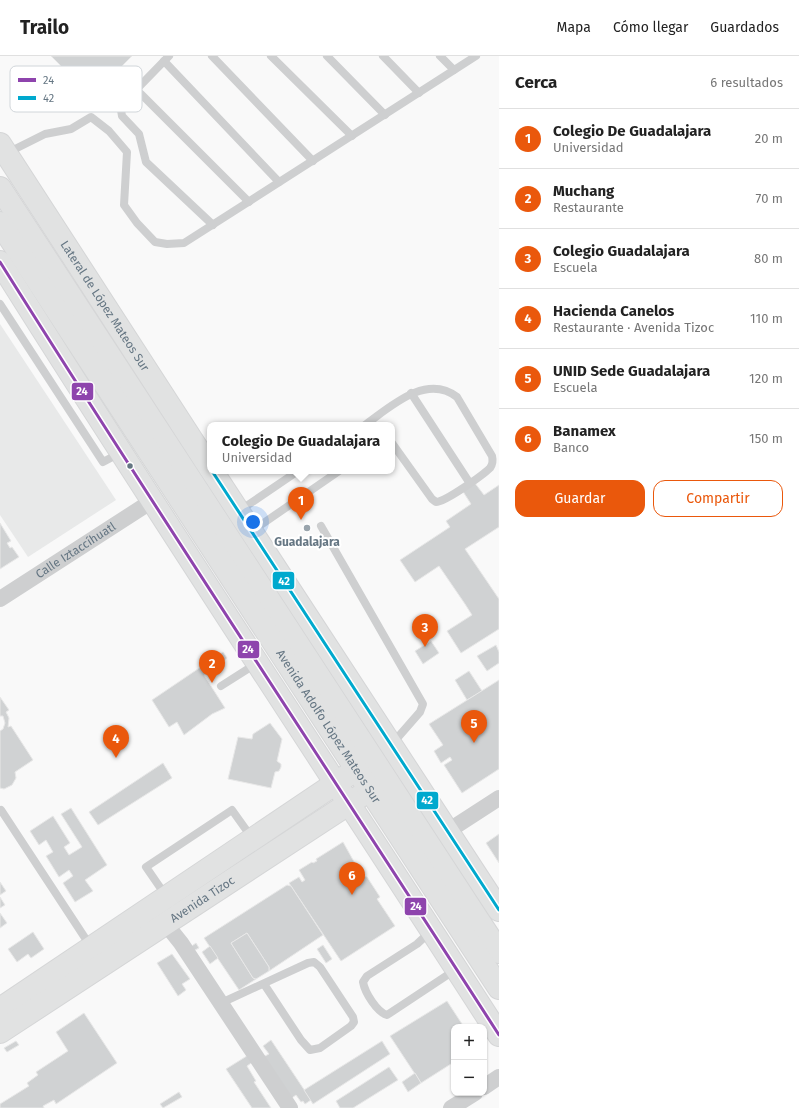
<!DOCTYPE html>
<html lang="es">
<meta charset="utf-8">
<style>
:root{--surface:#fff;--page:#f2f2f2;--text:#222;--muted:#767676;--line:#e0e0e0;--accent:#ea580c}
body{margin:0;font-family:"Fira Sans",sans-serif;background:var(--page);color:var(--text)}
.controls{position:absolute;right:12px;bottom:12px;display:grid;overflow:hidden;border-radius:8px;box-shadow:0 1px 3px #0004}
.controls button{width:36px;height:36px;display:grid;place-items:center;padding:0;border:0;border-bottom:1px solid var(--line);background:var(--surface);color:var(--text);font:20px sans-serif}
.you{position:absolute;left:253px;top:466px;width:14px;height:14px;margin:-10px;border:3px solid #fff;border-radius:50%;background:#1a73e8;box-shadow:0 0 0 6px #1a73e833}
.badge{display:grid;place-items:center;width:26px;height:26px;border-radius:50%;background:var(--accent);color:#fff;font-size:13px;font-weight:700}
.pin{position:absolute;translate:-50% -33px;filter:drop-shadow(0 1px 2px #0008)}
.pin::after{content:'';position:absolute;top:21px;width:14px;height:12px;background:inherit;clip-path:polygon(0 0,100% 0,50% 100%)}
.popup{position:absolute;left:207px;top:366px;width:188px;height:52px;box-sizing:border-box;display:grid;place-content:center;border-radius:8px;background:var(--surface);filter:drop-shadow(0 1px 3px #0005);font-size:13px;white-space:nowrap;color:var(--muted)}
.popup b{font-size:15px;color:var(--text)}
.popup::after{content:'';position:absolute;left:50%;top:100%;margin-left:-8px;border:8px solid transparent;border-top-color:var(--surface)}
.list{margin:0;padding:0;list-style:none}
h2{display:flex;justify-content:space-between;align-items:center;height:52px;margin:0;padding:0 16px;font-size:17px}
h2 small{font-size:13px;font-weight:400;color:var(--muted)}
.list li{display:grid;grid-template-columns:26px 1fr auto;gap:12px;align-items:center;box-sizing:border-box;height:60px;padding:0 16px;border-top:1px solid var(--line)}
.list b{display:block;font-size:15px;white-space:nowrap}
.list p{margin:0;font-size:13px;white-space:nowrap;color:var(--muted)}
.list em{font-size:13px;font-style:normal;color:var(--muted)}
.actions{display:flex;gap:8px;padding:12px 16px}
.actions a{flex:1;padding:9px 0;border:1px solid var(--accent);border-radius:12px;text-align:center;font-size:14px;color:var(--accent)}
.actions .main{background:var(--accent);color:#fff}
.map{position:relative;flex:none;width:499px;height:1052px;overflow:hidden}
header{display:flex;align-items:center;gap:24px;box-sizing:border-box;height:56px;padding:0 20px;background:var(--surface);border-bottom:1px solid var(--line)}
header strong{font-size:19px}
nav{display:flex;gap:22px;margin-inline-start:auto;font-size:14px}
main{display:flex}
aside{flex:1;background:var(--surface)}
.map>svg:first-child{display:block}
.built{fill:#e8e9e9}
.building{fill:#d0d2d3;stroke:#e8e8e8}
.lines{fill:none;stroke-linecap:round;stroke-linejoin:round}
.secondary-casing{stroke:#d5d6d7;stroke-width:24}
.primary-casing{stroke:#d5d6d7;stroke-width:24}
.lane{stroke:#cecfd0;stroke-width:8}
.street{stroke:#cecfd0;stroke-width:16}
.secondary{stroke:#e1e2e2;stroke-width:22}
.primary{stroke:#e1e2e2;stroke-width:22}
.bus-1-casing{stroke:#fff;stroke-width:6}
.bus-2-casing{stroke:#fff;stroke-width:6}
.bus-1{stroke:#8e44ad;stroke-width:3}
.bus-2{stroke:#00a9ce;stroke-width:3}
.bus-dot{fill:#657683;stroke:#fff;stroke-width:1.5}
.poi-dot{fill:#99a4ac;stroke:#fff;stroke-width:1.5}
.labels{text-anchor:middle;stroke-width:4;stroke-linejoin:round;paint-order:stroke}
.street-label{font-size:12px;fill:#657683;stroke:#fff}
.poi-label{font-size:12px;font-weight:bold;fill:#657683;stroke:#fff}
.key{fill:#fff;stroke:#d1d6da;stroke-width:1}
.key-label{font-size:11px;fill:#657683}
.line-badge{stroke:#fff;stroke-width:1.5}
.badge-label{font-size:11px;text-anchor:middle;font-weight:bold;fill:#fff}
</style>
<header>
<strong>Trailo</strong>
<nav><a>Mapa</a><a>Cómo llegar</a><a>Guardados</a></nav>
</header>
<main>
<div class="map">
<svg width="499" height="1052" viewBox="0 0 499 1052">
<rect width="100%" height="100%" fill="#f9f9f9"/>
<path class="built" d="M 0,268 L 116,444 L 28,501 L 0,459 Z"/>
<g class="building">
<path d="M 51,0 L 132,0 L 98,34 L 82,31 Z"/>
<path d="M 474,426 L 484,439 L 499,429 L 499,471 L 465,493 L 499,543 L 499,573 L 461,597 L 447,575 L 472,559 L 465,548 L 439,510 L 415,526 L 400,504 L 450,471 L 446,465 L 471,448 L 462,434 Z"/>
<path d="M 0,467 L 11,485 L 7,487 L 10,492 L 12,491 L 19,501 L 0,513 Z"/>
<path d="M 431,585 L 439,597 L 423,608 L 415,595 Z"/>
<path d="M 496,589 L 499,596 L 499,607 L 487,615 L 477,600 Z"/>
<path d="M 223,596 L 227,602 L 204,619 L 225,652 L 212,658 L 184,679 L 177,666 L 169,671 L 152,644 Z"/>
<path d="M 469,615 L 482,635 L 467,644 L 455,624 Z"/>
<path d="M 499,624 L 499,713 L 462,737 L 444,709 L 452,704 L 450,701 L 441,707 L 434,695 L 443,689 L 429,668 Z"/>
<path d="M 0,641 L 9,654 L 6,656 L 9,662 L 8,671 L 11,670 L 33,704 L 15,716 L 16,722 L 12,729 L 4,733 L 0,732 L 0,675 L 3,673 L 5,667 L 3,660 L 0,660 Z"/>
<path d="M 270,667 L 282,683 L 277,705 L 281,708 L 281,711 L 279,715 L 275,716 L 271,732 L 228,723 L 238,681 L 252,683 L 253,678 Z"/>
<path d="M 163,707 L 172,722 L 98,769 L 89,756 Z"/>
<path d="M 71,752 L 107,809 L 85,824 L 93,835 L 75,846 L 63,827 L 73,820 L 69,814 L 59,821 L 46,800 L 53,796 L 46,784 L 39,789 L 30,775 L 53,760 L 70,787 L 64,791 L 69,799 L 82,791 L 61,758 Z"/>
<path d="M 499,778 L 499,807 L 486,787 Z"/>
<path d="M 343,786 L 362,820 L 367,821 L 380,841 L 377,843 L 395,870 L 341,905 L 289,827 L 299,821 L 302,826 L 305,824 L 299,814 L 312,806 L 313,807 L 317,805 L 316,803 Z"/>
<path d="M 0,826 L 6,835 L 0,839 Z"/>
<path d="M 287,829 L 291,830 L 323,879 L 269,915 L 269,911 L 247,877 L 231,887 L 253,922 L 256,923 L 239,934 L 204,882 Z"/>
<path d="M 0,841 L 5,849 L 0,852 Z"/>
<path d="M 0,857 L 7,867 L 0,872 Z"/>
<path d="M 33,876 L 44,893 L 31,902 L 28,898 L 17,906 L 8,893 Z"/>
<path d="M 247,877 L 269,911 L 269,915 L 256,923 L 253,922 L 231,887 Z"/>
<path d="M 196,887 L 199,892 L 191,896 L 189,892 Z"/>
<path d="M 323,889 L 332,903 L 326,907 L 317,893 Z"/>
<path d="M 210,890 L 218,902 L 210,908 L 202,896 Z"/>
<path d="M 172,898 L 190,923 L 182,928 L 186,934 L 178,940 L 157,907 Z"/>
<path d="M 447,945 L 464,971 L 454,971 L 454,1006 L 421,1027 L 390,980 Z"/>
<path d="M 84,957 L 117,1007 L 56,1048 L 54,1044 L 43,1050 L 44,1052 L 0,1052 L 0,1048 L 29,1030 L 27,1027 L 38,1019 L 36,1016 L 68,995 L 56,976 Z"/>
<path d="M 271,984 L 311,1044 L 305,1048 L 303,1045 L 301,1046 L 296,1039 L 289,1044 L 263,1001 L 269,998 L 263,990 Z"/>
<path d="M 16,985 L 19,989 L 7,996 L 4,992 Z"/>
<path d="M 382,985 L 390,998 L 313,1048 L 304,1034 Z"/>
<path d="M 250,998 L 254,1005 L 247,1010 L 256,1025 L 254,1026 L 271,1052 L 252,1052 L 226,1013 Z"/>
<path d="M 389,1011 L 398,1024 L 353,1052 L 340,1052 L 336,1045 Z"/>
<path d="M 415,1017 L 421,1027 L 408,1036 L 402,1026 Z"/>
<path d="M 179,1036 L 182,1041 L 163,1052 L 160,1048 Z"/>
</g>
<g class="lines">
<defs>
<g id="secondary">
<path id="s2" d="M 0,88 L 210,412"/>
<path d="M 0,206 C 163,466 333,721 499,979"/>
<path d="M 212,415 L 499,854"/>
<path d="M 0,953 L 348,719"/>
<path id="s3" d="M 0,976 L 362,739"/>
</g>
<g id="primary">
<path d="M 0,132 L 499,896"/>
<path id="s4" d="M 0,167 L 499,932"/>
</g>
</defs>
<use href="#secondary" class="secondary-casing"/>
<use href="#primary" class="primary-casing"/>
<g class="lane">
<path d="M 212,0 L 313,105"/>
<path d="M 271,0 L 352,80"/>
<path d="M 327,0 L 385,59"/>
<path d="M 383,0 L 419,37"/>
<path d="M 440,0 L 454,14"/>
<path d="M 164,5 L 279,126"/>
<path d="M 131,39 L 169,0"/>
<path d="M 7,97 L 45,78 L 71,73 L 91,61 L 109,75 L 127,96 L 124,149 L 137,167 L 155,186 L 167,188 L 184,187 L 476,0"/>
<path d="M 213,169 L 146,106 L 139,78 L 122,60 L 120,48 L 131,39 L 141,38 L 249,146"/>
<path d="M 0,248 L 103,406 L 120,397"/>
<path d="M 411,337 L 469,426"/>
<path d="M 365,369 C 390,351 426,317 457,341 L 492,400 C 493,404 493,408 490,412 C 483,419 445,446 436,446 L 432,443 L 392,387"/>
<path d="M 239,455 L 298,415"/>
<path d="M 321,470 L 423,648 L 420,656 L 392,688"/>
<path d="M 252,475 L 339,415"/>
<path d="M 221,630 L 257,607"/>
<path d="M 1,754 L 91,891"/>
<path d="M 166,840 L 146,811 L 232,754 L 252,782"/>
<path d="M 431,875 L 417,888 L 367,920 L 363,926 C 365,937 377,956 387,959 L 455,914"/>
<path d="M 221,947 L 308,907 L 314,906 L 320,911 L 353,961 L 354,966 L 351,970 L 320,992 L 310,994 L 301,984 L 264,928"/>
</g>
<g class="street">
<path id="s1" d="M 0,543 L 152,445"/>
<path d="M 448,775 L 499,742"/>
<path d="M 165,867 L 181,887 L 290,1052"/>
<path d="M 484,1031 L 499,1021"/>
<path d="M 451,1052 L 475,1037"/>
</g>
<use href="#secondary" class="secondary"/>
<use href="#primary" class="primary"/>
<defs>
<path id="bus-1" d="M 0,206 C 163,466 333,721 499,979"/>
<path id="bus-2" d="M 212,415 L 499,854"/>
</defs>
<use href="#bus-1" class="bus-1-casing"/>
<use href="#bus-2" class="bus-2-casing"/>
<use href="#bus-1" class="bus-1"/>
<use href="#bus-2" class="bus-2"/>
</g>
<circle class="bus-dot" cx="130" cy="410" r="3.5"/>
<circle class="poi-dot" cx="307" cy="472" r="4"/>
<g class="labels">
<g class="street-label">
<text dy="4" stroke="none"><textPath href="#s2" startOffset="193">Lateral de López Mateos Sur</textPath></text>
<text dy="4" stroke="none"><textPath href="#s1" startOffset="90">Calle Iztaccíhuatl</textPath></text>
<text dy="4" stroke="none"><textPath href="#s4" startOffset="601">Avenida Adolfo López Mateos Sur</textPath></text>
<text dy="4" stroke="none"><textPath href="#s3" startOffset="242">Avenida Tizoc</textPath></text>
</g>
<g class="poi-label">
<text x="307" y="490">Guadalajara</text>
</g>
</g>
<rect x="10" y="10" width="132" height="46" rx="6" class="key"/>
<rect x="18" y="22" width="18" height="4" fill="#8e44ad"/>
<rect x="18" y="40" width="18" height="4" fill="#00a9ce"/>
<g class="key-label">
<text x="43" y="28">24</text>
<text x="43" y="46">42</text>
</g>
<g class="line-badge">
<rect x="71" y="326" width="23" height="19" rx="4" fill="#8e44ad"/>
<rect x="272" y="515" width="23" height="19" rx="4" fill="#00a9ce"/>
<rect x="237" y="584" width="23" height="19" rx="4" fill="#8e44ad"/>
<rect x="416" y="735" width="23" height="19" rx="4" fill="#00a9ce"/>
<rect x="404" y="841" width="23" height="19" rx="4" fill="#8e44ad"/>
</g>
<g class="badge-label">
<text x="82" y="339">24</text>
<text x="284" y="529">42</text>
<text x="248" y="597">24</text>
<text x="427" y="748">42</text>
<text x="416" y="854">24</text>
</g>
</svg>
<div class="controls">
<button>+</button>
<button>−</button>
</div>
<div class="you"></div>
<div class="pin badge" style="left:301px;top:464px">1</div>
<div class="popup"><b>Colegio De Guadalajara</b>Universidad</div>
<div class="pin badge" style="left:212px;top:627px">2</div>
<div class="pin badge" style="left:425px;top:591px">3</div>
<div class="pin badge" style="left:116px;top:702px">4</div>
<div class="pin badge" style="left:474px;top:687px">5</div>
<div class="pin badge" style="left:352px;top:839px">6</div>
</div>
<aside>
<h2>Cerca<small>6 resultados</small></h2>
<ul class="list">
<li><span class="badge">1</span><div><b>Colegio De Guadalajara</b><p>Universidad</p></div><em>20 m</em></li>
<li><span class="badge">2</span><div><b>Muchang</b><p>Restaurante</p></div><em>70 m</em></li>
<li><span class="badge">3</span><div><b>Colegio Guadalajara</b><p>Escuela</p></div><em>80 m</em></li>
<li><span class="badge">4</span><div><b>Hacienda Canelos</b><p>Restaurante · Avenida Tizoc</p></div><em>110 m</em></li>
<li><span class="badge">5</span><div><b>UNID Sede Guadalajara</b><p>Escuela</p></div><em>120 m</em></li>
<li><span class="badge">6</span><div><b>Banamex</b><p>Banco</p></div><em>150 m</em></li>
</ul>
<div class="actions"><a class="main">Guardar</a><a>Compartir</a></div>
</aside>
</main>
